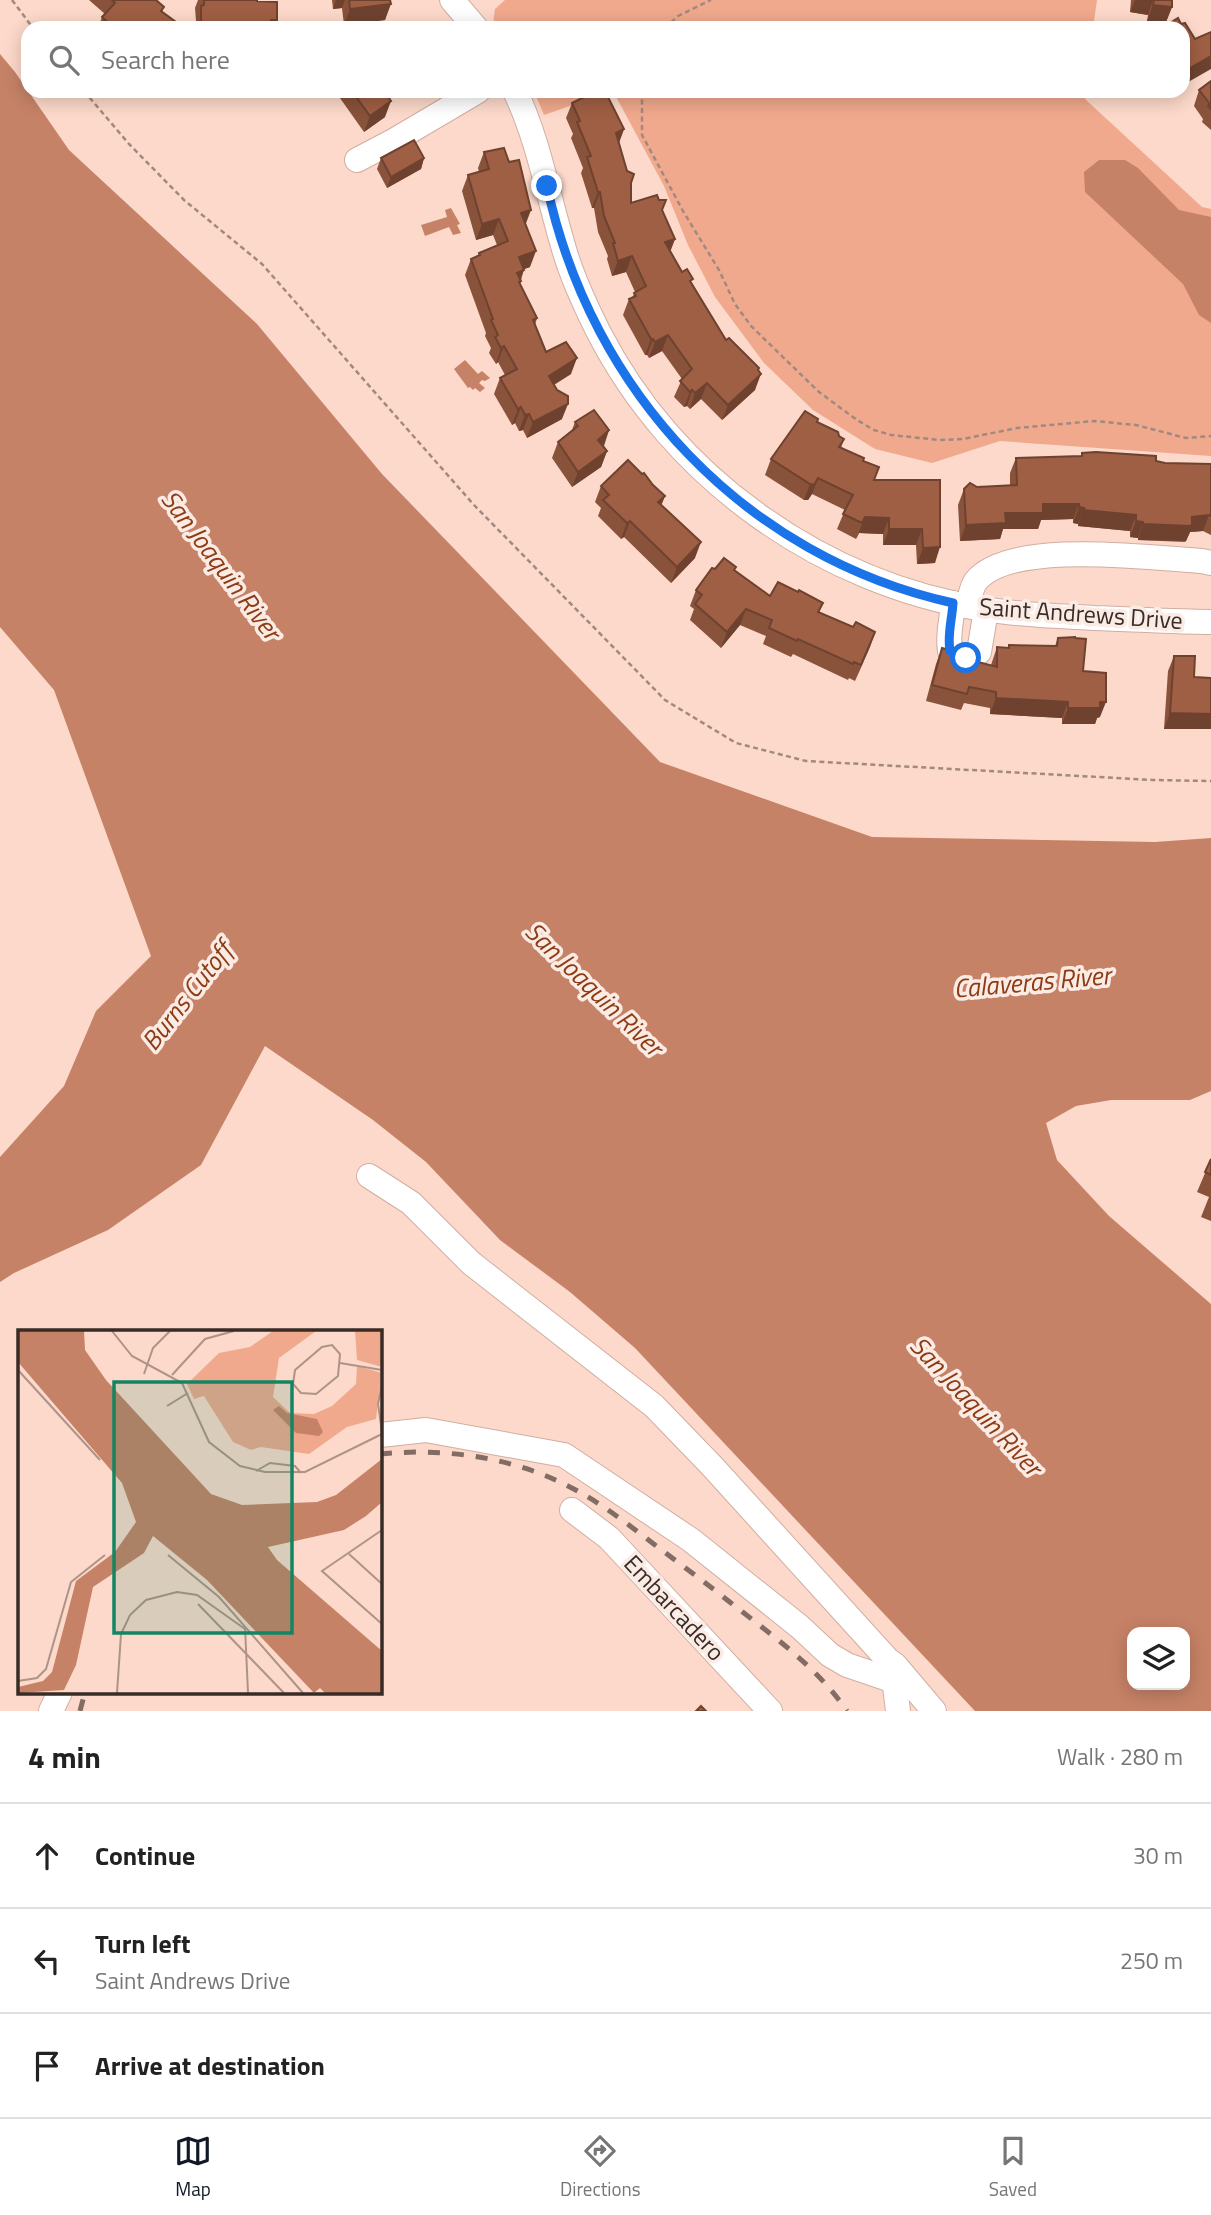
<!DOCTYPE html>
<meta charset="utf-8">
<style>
:root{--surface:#fff;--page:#f6f6f6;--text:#222;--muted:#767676;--line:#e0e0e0;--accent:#111827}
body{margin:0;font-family:"Titillium Web",sans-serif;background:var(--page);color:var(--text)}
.controls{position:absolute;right:21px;bottom:21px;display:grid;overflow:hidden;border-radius:14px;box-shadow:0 4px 18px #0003}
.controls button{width:63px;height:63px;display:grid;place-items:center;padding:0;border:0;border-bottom:2px solid var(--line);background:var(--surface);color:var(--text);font:35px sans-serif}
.stop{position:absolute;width:21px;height:21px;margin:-16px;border:5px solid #1a73e8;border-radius:50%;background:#fff}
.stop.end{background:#1a73e8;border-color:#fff;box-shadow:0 2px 7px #0008}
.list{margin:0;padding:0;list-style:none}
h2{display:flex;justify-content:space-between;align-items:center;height:91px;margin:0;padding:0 28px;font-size:30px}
h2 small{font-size:23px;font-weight:400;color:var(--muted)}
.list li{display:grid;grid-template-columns:46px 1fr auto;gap:21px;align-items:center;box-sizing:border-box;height:105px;padding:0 28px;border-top:2px solid var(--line)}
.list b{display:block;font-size:26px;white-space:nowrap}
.list p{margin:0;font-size:23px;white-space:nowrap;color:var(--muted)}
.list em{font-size:23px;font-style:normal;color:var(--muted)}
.icon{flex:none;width:38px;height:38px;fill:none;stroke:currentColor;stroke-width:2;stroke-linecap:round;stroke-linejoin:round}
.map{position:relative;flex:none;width:1211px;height:1711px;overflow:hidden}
.search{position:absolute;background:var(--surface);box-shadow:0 4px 18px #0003;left:21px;right:21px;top:21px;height:77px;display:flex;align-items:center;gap:18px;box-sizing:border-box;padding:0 24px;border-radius:21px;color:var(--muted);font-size:26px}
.sheet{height:406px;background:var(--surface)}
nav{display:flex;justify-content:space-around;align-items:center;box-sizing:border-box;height:98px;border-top:2px solid var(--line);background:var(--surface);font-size:19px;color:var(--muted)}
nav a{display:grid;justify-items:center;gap:4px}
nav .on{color:var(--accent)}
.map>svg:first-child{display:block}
.green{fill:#f0a98d}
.water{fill:#c68267;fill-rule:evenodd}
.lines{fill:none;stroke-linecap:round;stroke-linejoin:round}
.minor-casing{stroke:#d1aea1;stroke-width:26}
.path{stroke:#a2897f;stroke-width:2.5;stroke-dasharray:5 3.5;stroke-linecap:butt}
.minor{stroke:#fff;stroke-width:24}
.rail{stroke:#826c63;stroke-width:5;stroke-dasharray:12 12;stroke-linecap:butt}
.wall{fill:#89523a}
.shaded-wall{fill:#6f4230}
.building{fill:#9f5f44;stroke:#6f4230;stroke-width:2}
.route{stroke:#1a73e8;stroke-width:9}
.labels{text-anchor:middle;stroke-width:7;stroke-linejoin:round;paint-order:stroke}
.street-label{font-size:24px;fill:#392b26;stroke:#faebe5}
.water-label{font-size:26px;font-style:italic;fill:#8e3b13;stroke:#faebe5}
.inset-road{fill:none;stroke:#ae9388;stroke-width:2}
.view{fill:#148563;fill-opacity:0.15;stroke:#148563;stroke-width:3.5}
.inset-edge{fill:none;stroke:#392b26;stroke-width:3.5}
</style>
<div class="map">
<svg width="1211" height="1711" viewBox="0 0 1211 1711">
<rect width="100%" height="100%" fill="#fcd9ca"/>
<g class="green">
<path d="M 505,0 L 1097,0 L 1093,28 L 496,28 L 493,24 L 495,9 Z"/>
<path d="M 534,91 L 613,91 L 544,115 Z"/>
<path d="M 613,91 L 1086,91 L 1085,99 L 1202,207 L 1211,209 L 1211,456 L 1000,441 L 932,463 L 875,449 L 813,410 L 764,363 L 715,297 L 688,245 L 664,186 Z"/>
</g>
<g class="water">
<path d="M 0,54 L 15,72 L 69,150 L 257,324 L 382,474 L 660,762 L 872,837 L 1155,842 L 1211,838 L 1211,1091 L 1190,1100 L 1111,1100 L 1076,1106 L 1046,1123 L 1057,1160 L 1109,1216 L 1211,1304 L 1211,1711 L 975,1711 L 635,1348 L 570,1292 L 500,1240 L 426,1162 L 373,1120 L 265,1046 L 201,1165 L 108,1230 L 14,1273 L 0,1282 L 0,1157 L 64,1086 L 96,1011 L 151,956 L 54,690 L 0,627 ZM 1132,1632 L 1185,1632 L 1185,1685 L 1132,1685 Z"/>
<path d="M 1099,160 L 1125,160 L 1138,168 L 1179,210 L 1211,217 L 1211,323 L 1199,315 L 1183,284 L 1085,192 L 1084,172 Z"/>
<path d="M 451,208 L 460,224 L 457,225 L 461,233 L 453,235 L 449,227 L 425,236 L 421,225 L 447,217 L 445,210 Z"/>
<path d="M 465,360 L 478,374 L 482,371 L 490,378 L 485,381 L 482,380 L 479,383 L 485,388 L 480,392 L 475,388 L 473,390 L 470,387 L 468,388 L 454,369 Z"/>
</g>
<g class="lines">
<defs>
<g id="minor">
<path d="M 452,0 L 476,28"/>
<path d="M 515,91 C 538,139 547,191 562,242 C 570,273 584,303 598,331 C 673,478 821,583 983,609 C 1020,615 1057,616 1094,618 C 1133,619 1172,622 1211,622"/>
<path d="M 357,160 L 395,140 L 478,91"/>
<path d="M 953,603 C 952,620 947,635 950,651 L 966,658 L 979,652 L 986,610"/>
<path d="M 968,606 C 970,598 971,587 976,581 C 1010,539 1152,558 1202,561 L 1211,563"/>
<path d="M 369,1176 L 411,1203 L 471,1263 L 654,1406 L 712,1466 L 888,1660 L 895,1665 L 934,1711"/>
<path d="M 380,1435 L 426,1430 L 564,1455 L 691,1540 L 800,1627 L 830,1655 L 847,1665 L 894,1681"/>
<path d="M 572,1510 L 609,1538 L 770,1711"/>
<path d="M 895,1667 L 894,1678 L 898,1711"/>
<path d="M 51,1711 L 60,1692"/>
</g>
</defs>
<use href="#minor" class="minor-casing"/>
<g class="path">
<path d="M 12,0 L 33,28"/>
<path d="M 665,28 L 678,16 L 711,0"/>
<path d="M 84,91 L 129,144 L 184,200 L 262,264 L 474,505 L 665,700 L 736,743 L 806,761 L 1153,780 L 1211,781"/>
<path d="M 642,91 L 642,135 L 683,211 L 719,270 L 735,304 L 751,326 L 819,392 L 857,420 L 874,430 L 891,435 L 940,440 L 963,439 L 1017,428 L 1095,421 L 1136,425 L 1186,438 L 1211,436"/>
</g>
<use href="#minor" class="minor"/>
<g class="rail">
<path d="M 380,1454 C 441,1448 506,1456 562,1483 C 596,1499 625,1522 655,1545 C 680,1564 706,1583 731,1603 C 773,1636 817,1667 847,1711"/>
<path d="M 80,1711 L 85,1692"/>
</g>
</g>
<g class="wall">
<path d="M 89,0 L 156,0 L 164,7 L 162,12 L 183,28 L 98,28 L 102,17 L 105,14 Z"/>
<path d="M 198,0 L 257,0 L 274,28 L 194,28 L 196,21 L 195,8 Z"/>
<path d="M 332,0 L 390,0 L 385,20 L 344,25 L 342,8 L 333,9 Z"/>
<path d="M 1131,0 L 1172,0 L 1172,7 L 1166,22 L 1147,21 L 1148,15 L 1130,12 Z"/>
<path d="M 1211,81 L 1211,130 L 1202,122 L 1203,119 L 1194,106 L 1199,90 Z"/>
<path d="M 335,91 L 384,91 L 385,117 L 364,132 Z"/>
<path d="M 572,103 L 624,129 L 619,143 L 631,183 L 631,203 L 666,200 L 662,211 L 675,239 L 670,251 L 682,272 L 692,283 L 726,340 L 758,371 L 755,390 L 722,420 L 701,399 L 690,409 L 687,406 L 684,407 L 674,397 L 682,379 L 662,351 L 649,358 L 647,355 L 645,355 L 623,315 L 629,299 L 632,298 L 635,292 L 626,272 L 612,276 L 607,259 L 608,256 L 598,232 L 594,208 L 592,208 L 581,173 L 583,168 L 571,138 L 573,134 L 566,118 Z"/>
<path d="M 484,152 L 526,225 L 530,267 L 524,269 L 520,284 L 537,318 L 535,325 L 546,352 L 571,374 L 554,385 L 562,419 L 527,438 L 523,430 L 519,431 L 515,423 L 512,425 L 494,394 L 500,378 L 505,375 L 498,362 L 496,364 L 489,353 L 491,348 L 485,336 L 486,333 L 465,275 L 471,259 L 478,256 L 479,253 L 497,245 L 493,235 L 476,240 L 462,191 L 468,175 L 479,172 L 478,168 Z"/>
<path d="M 381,158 L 424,158 L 421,169 L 387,188 L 377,169 Z"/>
<path d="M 575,422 L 609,430 L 603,446 L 607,451 L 601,467 L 572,487 L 552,458 L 558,442 L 572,430 Z"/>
<path d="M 817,422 L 844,439 L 841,448 L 863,461 L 874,480 L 940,480 L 935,563 L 917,564 L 916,545 L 883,545 L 883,534 L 859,533 L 856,539 L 837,529 L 845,510 L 812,494 L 808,500 L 804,500 L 765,475 L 771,459 Z"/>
<path d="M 1082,453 L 1165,463 L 1211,464 L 1211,535 L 1203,531 L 1190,532 L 1186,541 L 1185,542 L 1138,540 L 1138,538 L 1130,537 L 1130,531 L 1078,526 L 1078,524 L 1073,523 L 1073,519 L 1041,520 L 1038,529 L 1003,529 L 1000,539 L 960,541 L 958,505 L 964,489 L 1010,486 L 1010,473 L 1016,458 L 1082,456 Z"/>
<path d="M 653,485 L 665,496 L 661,505 L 695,558 L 671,583 L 624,537 L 621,539 L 598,516 L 601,508 L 595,502 L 601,486 Z"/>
<path d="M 715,569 L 735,570 L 770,596 L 823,603 L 819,613 L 853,627 L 875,632 L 855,681 L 849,678 L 848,680 L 793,654 L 791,657 L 763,644 L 766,636 L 740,625 L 721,648 L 690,620 L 694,609 L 690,606 L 696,590 Z"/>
<path d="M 1058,638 L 1083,671 L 1100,717 L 1097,718 L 1095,724 L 1062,724 L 1062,718 L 990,714 L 990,708 L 964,703 L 961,710 L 926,701 L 936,664 L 942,648 L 957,655 L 991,665 L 997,647 L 1008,648 L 1009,645 L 1055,646 Z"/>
<path d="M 1174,656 L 1194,677 L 1211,678 L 1211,729 L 1164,729 L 1168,671 Z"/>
<path d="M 1211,1159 L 1211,1221 L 1201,1217 L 1209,1197 L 1197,1192 Z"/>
</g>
<g class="shaded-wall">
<path d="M 336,0 L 345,0 L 342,8 L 333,9 Z"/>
<path d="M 1135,0 L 1153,0 L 1148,15 L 1130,12 Z"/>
<path d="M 391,4 L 385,20 L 344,25 L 350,9 Z"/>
<path d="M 1153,5 L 1172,7 L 1166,22 L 1147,21 Z"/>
<path d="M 271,20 L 277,20 L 274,28 L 268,28 Z"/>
<path d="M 1211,56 L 1211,69 L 1183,85 L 1183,72 Z"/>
<path d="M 391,101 L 385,117 L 364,132 L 370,116 Z"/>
<path d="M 624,129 L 618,145 L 616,133 Z"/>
<path d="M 424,158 L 421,169 L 387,188 L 391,177 Z"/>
<path d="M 598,192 L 600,192 L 594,208 L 592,208 Z"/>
<path d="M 531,210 L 525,226 L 521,213 Z"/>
<path d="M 499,219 L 493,235 L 476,240 L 482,224 Z"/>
<path d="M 675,239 L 669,255 L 665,242 Z"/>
<path d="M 536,251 L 530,267 L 514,273 L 519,257 Z"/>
<path d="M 632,256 L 626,272 L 612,276 L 618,261 Z"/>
<path d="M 524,270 L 519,282 L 521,281 L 515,297 L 517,273 Z"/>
<path d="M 668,335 L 662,351 L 649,358 L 655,342 Z"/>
<path d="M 651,339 L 653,339 L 647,355 L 645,355 Z"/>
<path d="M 504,346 L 498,362 L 496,364 L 501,348 Z"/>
<path d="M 577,358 L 571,374 L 543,391 L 549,376 Z"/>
<path d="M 761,374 L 755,390 L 722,420 L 728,405 Z"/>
<path d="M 707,383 L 701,399 L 690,409 L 695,393 Z"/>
<path d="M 692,390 L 687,406 L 684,407 L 690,392 Z"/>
<path d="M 568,404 L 562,419 L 527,438 L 533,422 Z"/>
<path d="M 521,407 L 515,423 L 512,425 L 518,409 Z"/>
<path d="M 529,414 L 523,430 L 519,431 L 525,415 Z"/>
<path d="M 609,430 L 604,446 L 592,456 L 598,440 Z"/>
<path d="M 607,451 L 601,467 L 572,487 L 578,472 Z"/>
<path d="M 818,478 L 812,494 L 808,500 L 804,500 L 810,484 Z"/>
<path d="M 665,496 L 659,511 L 658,502 Z"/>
<path d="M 1043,504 L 1079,504 L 1073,519 L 1041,520 L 1038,529 L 1003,529 L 1000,539 L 960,541 L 966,525 L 1005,513 Z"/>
<path d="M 1079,507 L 1084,508 L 1078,524 L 1073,523 Z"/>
<path d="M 1083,510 L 1136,515 L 1130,531 L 1078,526 Z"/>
<path d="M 1209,515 L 1203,531 L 1190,532 L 1186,541 L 1138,540 L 1143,524 L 1192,517 Z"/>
<path d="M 865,517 L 889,518 L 883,534 L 859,533 L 856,539 Z"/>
<path d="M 630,521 L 624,537 L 621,539 L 627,523 Z"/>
<path d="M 1136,521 L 1143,522 L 1138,538 L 1130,537 Z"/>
<path d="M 889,529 L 922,529 L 916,545 L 883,545 Z"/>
<path d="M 701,542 L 695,558 L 671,583 L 677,567 Z"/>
<path d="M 940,547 L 935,563 L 917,564 L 923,548 Z"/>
<path d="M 746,609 L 740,625 L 721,648 L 727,632 Z"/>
<path d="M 875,632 L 870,647 L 855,681 L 861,665 Z"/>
<path d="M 996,698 L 1068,702 L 1062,718 L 990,714 Z"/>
<path d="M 1100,702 L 1106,702 L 1100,717 L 1097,718 L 1095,724 L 1062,724 L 1068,708 Z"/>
<path d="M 1170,713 L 1211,714 L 1211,729 L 1164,729 Z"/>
</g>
<g class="building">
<path d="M 112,0 L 156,0 L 164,7 L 161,11 L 183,27 L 114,28 L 102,17 L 115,3 Z"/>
<path d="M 204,0 L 257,0 L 257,1 L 277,2 L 277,20 L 271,20 L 271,28 L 199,28 L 198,22 L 201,22 L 201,6 L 204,5 Z"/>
<path d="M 349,0 L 390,0 L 391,4 L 350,9 Z"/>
<path d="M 1154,0 L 1172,0 L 1172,7 L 1153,5 Z"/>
<path d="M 1178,18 L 1181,24 L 1185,23 L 1195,39 L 1211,32 L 1211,56 L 1183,72 L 1183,28 L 1162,28 Z"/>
<path d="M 1211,81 L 1211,109 L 1208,106 L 1210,104 L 1199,90 Z"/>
<path d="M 352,91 L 384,91 L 391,101 L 370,116 Z"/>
<path d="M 596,91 L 605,91 L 624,129 L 616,133 L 627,171 L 634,174 L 631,183 L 631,203 L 657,195 L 659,200 L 666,200 L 662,210 L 675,239 L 665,242 L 682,272 L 687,269 L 693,279 L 690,281 L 726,340 L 729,338 L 759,368 L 758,370 L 761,374 L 728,405 L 707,383 L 695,393 L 692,390 L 690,392 L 680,381 L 692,369 L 668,335 L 655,342 L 653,339 L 651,339 L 629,299 L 636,296 L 634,293 L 646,286 L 632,256 L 618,261 L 613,243 L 615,243 L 604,216 L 600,192 L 598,192 L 587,157 L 591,156 L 577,122 L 580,121 L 572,103 Z"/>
<path d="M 414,140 L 424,158 L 391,177 L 381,158 Z"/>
<path d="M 504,148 L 509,162 L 519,160 L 531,210 L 521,213 L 536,251 L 519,257 L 524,270 L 517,273 L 521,281 L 519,282 L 537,318 L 533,320 L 546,352 L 566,342 L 577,358 L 549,376 L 557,390 L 568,396 L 568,404 L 533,422 L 529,414 L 525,415 L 521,407 L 518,409 L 500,378 L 517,369 L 504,346 L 501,348 L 495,337 L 498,335 L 491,320 L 493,319 L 471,259 L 480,255 L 479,253 L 508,241 L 499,219 L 482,224 L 468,175 L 489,169 L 484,152 Z"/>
<path d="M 594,410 L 609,430 L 598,440 L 607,451 L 578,472 L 558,442 L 578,426 L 575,422 Z"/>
<path d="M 805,411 L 818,419 L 817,422 L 838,432 L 839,436 L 844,439 L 839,447 L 864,458 L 863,461 L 879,467 L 874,480 L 940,480 L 940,547 L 923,548 L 922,529 L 889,529 L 889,518 L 865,517 L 862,523 L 843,514 L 853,495 L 818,478 L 814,485 L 810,484 L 771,459 Z"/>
<path d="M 1096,452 L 1156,456 L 1156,461 L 1165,463 L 1211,464 L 1211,516 L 1209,515 L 1192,517 L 1192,525 L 1190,526 L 1143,524 L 1143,522 L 1136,521 L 1136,515 L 1083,510 L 1084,508 L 1079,507 L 1079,504 L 1043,504 L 1043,513 L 1005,513 L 1006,523 L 966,525 L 964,489 L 970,483 L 977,487 L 1017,485 L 1016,458 L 1082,456 L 1082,453 Z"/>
<path d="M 628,460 L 642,474 L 644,473 L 653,485 L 665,496 L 658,502 L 701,542 L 677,567 L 630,521 L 627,523 L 603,500 L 609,495 L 601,486 Z"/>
<path d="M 724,558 L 736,567 L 734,570 L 770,596 L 778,582 L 798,592 L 799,590 L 823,603 L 818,612 L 853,627 L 856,622 L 875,632 L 861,665 L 854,662 L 853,664 L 798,639 L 797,641 L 769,628 L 772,620 L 746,609 L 727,632 L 695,604 L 702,595 L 696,590 L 712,568 L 715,569 Z"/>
<path d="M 1075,637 L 1075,638 L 1086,639 L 1083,671 L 1106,673 L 1106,702 L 1100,702 L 1100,708 L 1068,708 L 1068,702 L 996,698 L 996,692 L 969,687 L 967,694 L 932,685 L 942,648 L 957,652 L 957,655 L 970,658 L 970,660 L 997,667 L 997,647 L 1009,648 L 1009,645 L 1057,646 L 1058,638 Z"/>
<path d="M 1174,656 L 1195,656 L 1194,677 L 1211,678 L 1211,714 L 1170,713 Z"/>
<path d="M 1211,1159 L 1211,1175 L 1205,1172 Z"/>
<path d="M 701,1706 L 706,1711 L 696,1711 Z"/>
</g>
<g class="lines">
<path class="route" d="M 547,186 C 591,392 745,557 953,603 C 952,620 947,635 950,651 L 966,658"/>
</g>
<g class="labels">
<g class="street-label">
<text transform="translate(1081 614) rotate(4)" y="8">Saint Andrews Drive</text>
<text transform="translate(674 1608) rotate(47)" y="8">Embarcadero</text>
</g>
<g class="water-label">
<text transform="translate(221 565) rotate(53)" y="9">San Joaquin River</text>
<text transform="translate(1032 982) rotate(-5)" y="9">Calaveras River</text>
<text transform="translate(594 989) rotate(44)" y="9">San Joaquin River</text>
<text transform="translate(187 996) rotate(-52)" y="9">Burns Cutoff</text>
<text transform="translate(976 1406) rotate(47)" y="9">San Joaquin River</text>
</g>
</g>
<g transform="translate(18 1330)">
<rect width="364" height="364" fill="#fcd9ca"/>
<path d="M 255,1 L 298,1 L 261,28 L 255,67 L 272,83 L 296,84 L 314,76 L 338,54 L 339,36 L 364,43 L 358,89 L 329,97 L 291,124 L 243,117 L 233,120 L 215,112 L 186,66 L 176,69 L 169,54 L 201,23 L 232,17 ZM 337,1 L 364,1 L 364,37 L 339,30 Z" fill="#f0a98d"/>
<path d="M 0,1 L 66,1 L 67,20 L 88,50 L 193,164 L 224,175 L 299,172 L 318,165 L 364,129 L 364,172 L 348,186 L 326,200 L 250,217 L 259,230 L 364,321 L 364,363 L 307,363 L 302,358 L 296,363 L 189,250 L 135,206 L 126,223 L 75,257 L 58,335 L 46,360 L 0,363 L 0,357 L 25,351 L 34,342 L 58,251 L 97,222 L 118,192 L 104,153 L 0,32 ZM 261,76 L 269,83 L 299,89 L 305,102 L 301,106 L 278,103 L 255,80 Z" fill="#c68267"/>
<path class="inset-road" d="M 94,1 L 114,26 L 164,53 L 191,112 L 222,136 L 247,142 L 287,142 L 364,104M 314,15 L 322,24 L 320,46 L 298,64 L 283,63 L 275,54 L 277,40 L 304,17 ZM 322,33 L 364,40M 0,40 L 82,130M 126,44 L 135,18 L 152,1M 154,45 L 187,9 L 216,1M 364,55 L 360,74 L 364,102M 149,76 L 170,63M 238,141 L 252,133 L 277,136 L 283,143M 364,200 L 304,241 L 364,294M 331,224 L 364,254M 150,225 L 201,267 L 285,363M 180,274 L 266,363M 227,297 L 230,363M 0,351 L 19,348 L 28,339 L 53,252 L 87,225M 99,363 L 103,304 L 112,285 L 128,270 L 159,262 L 179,265 L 227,299"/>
<path class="view" d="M 96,52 L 274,52 L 274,303 L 96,303 Z"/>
<rect width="364" height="364" class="inset-edge"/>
</g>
</svg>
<div class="controls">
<button><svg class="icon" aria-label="layers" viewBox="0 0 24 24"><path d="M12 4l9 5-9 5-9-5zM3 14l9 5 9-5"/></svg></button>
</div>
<div class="stop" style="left:966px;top:658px"></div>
<div class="stop end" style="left:547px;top:186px"></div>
<div class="search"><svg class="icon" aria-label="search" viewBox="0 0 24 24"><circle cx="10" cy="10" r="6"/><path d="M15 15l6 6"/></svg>Search here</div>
</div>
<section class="sheet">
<h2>4 min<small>Walk · 280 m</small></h2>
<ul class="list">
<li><svg class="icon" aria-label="ahead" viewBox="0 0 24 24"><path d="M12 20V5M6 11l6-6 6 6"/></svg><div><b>Continue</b></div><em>30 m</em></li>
<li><svg class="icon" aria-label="left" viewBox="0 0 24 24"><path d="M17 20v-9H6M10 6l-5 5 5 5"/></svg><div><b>Turn left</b><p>Saint Andrews Drive</p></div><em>250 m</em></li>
<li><svg class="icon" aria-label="arrive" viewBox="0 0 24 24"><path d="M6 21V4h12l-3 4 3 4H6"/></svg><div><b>Arrive at destination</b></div></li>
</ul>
</section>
<nav>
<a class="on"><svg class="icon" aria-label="map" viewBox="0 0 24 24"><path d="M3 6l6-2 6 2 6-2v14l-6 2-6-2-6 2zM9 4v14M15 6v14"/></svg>Map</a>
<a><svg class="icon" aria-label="directions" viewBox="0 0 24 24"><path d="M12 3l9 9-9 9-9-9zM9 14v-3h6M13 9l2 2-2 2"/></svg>Directions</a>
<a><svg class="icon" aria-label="saved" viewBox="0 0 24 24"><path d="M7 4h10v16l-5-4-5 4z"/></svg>Saved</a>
</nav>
